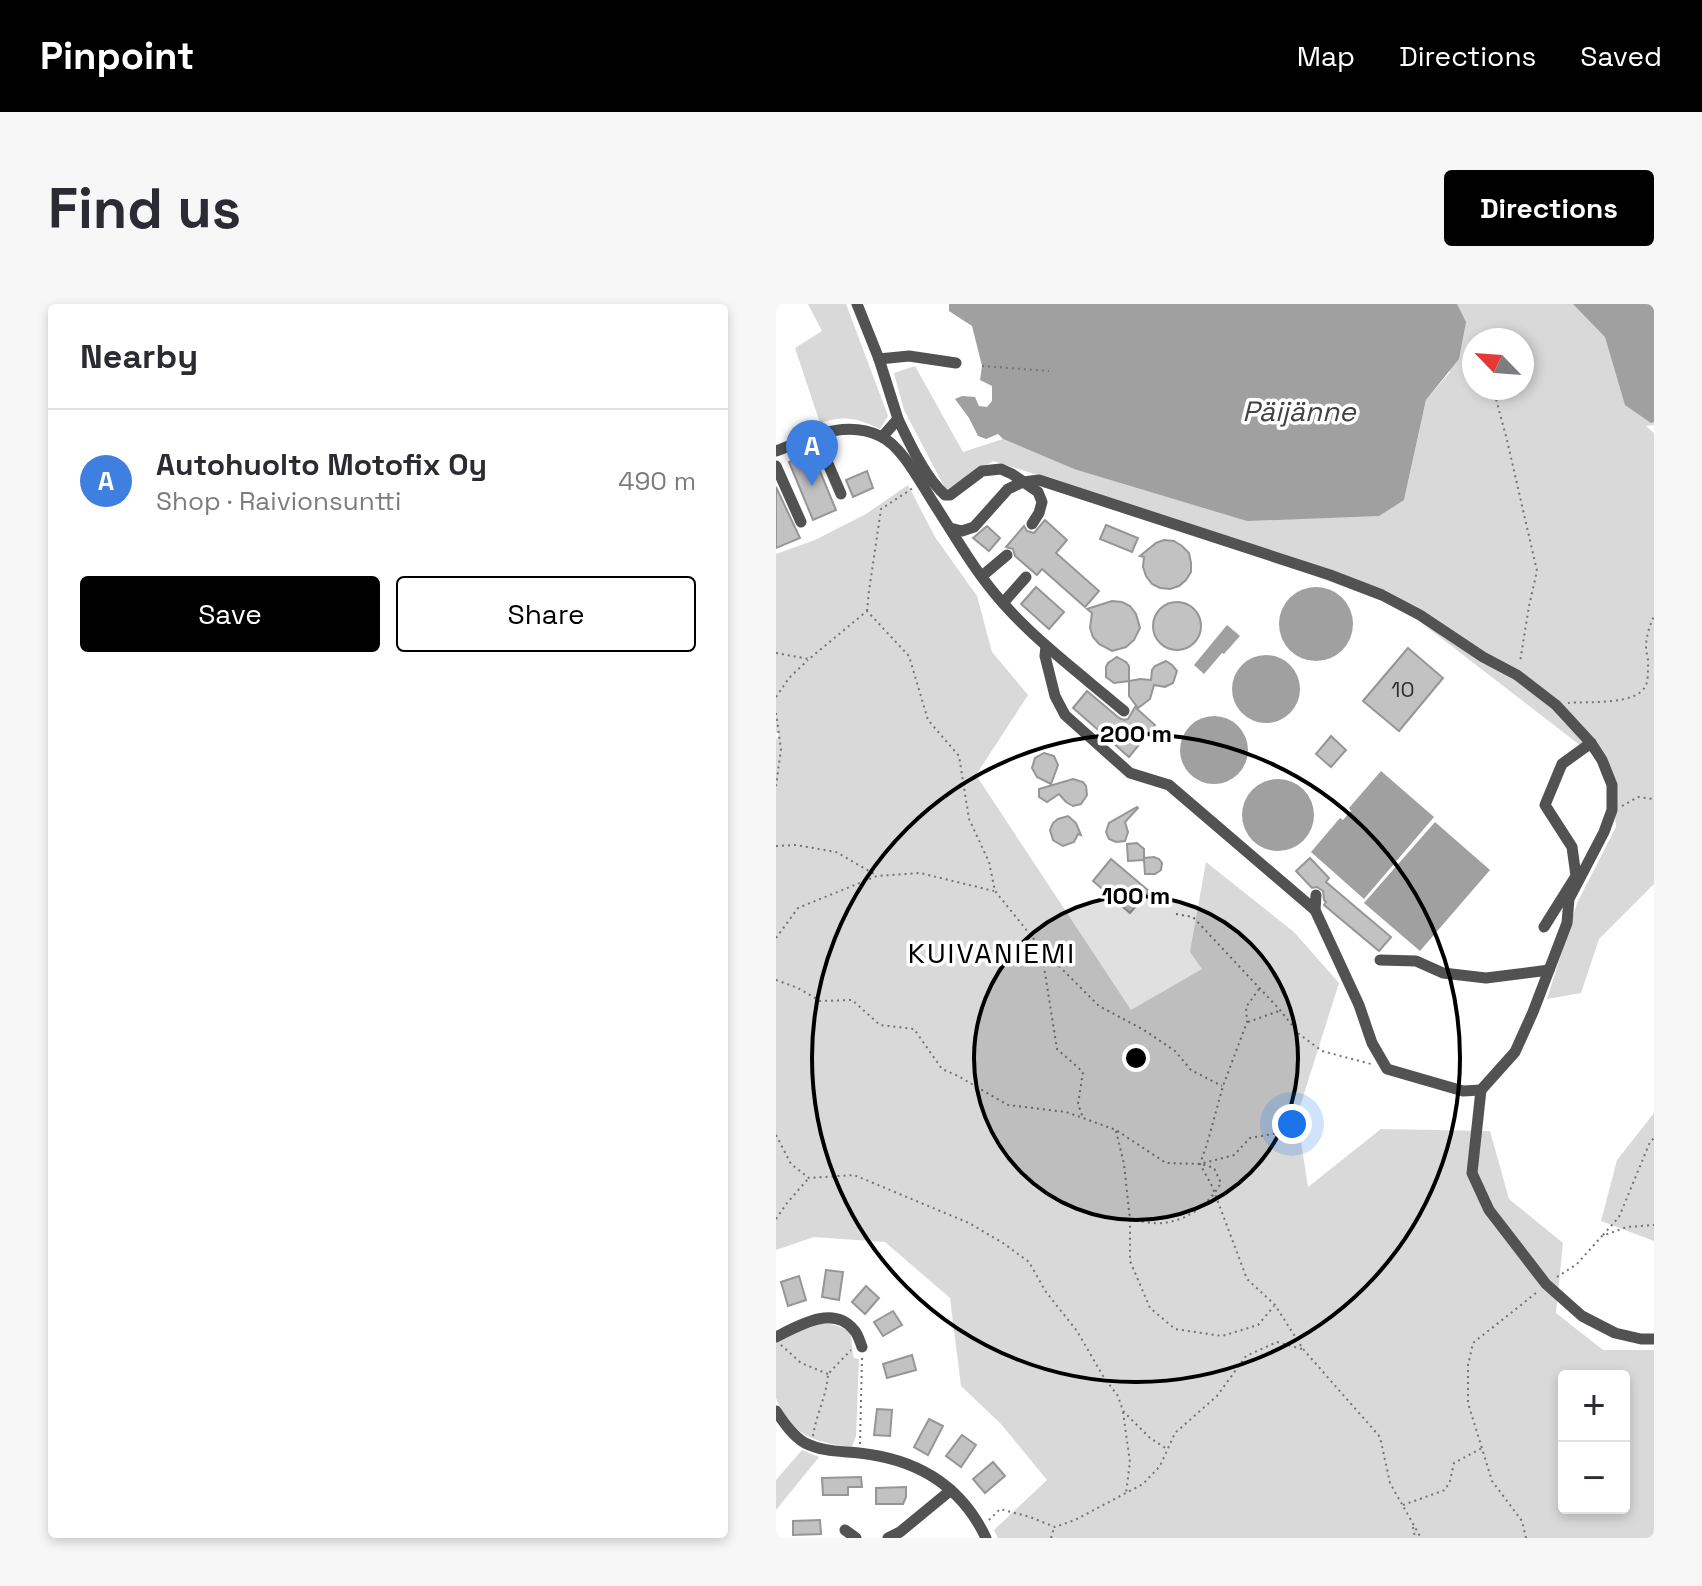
<!DOCTYPE html>
<meta charset="utf-8">
<style>
:root{--surface:#fff;--page:#f7f7f7;--text:#2b2b33;--muted:#7c7c81;--line:#e1e1e2;--accent:#000}
body{margin:0;font-family:"Space Grotesk",sans-serif;background:var(--page);color:var(--text)}
.controls{position:absolute;right:24px;bottom:24px;display:grid;overflow:hidden;border-radius:8px;box-shadow:0 4px 12px #0003}
.controls button{width:72px;height:72px;display:grid;place-items:center;padding:0;border:0;border-bottom:2px solid var(--line);background:var(--surface);color:var(--text);font:40px sans-serif}
.compass{position:absolute;left:686px;top:24px;width:72px;height:72px;border-radius:50%;background:var(--surface);box-shadow:0 4px 12px #0003;rotate:295deg}
.you{position:absolute;left:516px;top:820px;width:28px;height:28px;margin:-20px;border:6px solid #fff;border-radius:50%;background:#1a73e8;box-shadow:0 0 0 12px #1a73e833}
.badge{display:grid;place-items:center;width:52px;height:52px;border-radius:50%;background:var(--accent);color:#fff;font-size:26px;font-weight:700}
.pin{position:absolute;translate:-50% -66px;filter:drop-shadow(0 2px 4px #0008)}
.pin::after{content:'';position:absolute;top:42px;width:28px;height:24px;background:inherit;clip-path:polygon(0 0,100% 0,50% 100%)}
.list{margin:0;padding:0;list-style:none}
h2{display:flex;justify-content:space-between;align-items:center;height:104px;margin:0;padding:0 32px;font-size:34px}
h2 small{font-size:26px;font-weight:400;color:var(--muted)}
.list li{display:grid;grid-template-columns:52px 1fr auto;gap:24px;align-items:center;box-sizing:border-box;height:144px;padding:0 32px;border-top:2px solid var(--line)}
.list b{display:block;font-size:30px;white-space:nowrap}
.list p{margin:0;font-size:26px;white-space:nowrap;color:var(--muted)}
.list em{font-size:26px;font-style:normal;color:var(--muted)}
.actions{display:flex;gap:16px;padding:24px 32px}
.actions a{flex:1;padding:18px 0;border:2px solid var(--accent);border-radius:8px;text-align:center;font-size:28px;color:var(--accent)}
.actions .main{background:var(--accent);color:#fff}
.map{position:relative;flex:none;width:878px;height:1234px;overflow:hidden;border-radius:8px}
header{display:flex;align-items:center;gap:48px;box-sizing:border-box;height:112px;padding:0 40px;background:var(--accent);color:#fff}
header strong{font-size:38px}
nav{display:flex;gap:44px;margin-inline-start:auto;font-size:28px}
.intro{display:flex;align-items:center;justify-content:space-between;box-sizing:border-box;height:192px;padding:0 48px}
h1{margin:0;font-size:56px}
.button{padding:20px 36px;border-radius:8px;background:var(--accent);color:#fff;font-size:28px;font-weight:700}
main{display:flex;gap:48px;padding:0 48px}
aside{flex:1;background:var(--surface);border-radius:8px;box-shadow:0 4px 12px #0003}
.map>svg:first-child{display:block}
.green{fill:#d9d9d9;fill-rule:evenodd}
.water{fill:#a0a0a0}
.building{fill:#c2c2c2;stroke:#969696;stroke-width:2}
.lines{fill:none;stroke-linecap:round;stroke-linejoin:round}
.path{stroke:#747474;stroke-width:2;stroke-dasharray:2 4;stroke-linecap:butt}
.minor{stroke:#525252;stroke-width:11}
.ring{fill:none;stroke:#000;stroke-width:4}
.labels{text-anchor:middle;stroke-width:7;stroke-linejoin:round;paint-order:stroke}
.number-label{font-size:22px;fill:#303030}
.water-label{font-size:28px;font-style:italic;fill:#414141;stroke:#fff}
.neighbourhood-label{font-size:28px;letter-spacing:2px;fill:#000;stroke:#fff}
.centre{fill:#000;stroke:#fff;stroke-width:4}
.ring-label{font-size:24px;text-anchor:middle;font-weight:bold;fill:#000;stroke:#fff;stroke-width:7;stroke-linejoin:round;paint-order:stroke}
</style>
<header>
<strong>Pinpoint</strong>
<nav><a>Map</a><a>Directions</a><a>Saved</a></nav>
</header>
<div class="intro"><h1>Find us</h1><a class="button">Directions</a></div>
<main>
<aside>
<h2>Nearby<small></small></h2>
<ul class="list">
<li><span class="badge" style="background:#3f7fe0">A</span><div><b>Autohuolto Motofix Oy</b><p>Shop · Raivionsuntti</p></div><em>490 m</em></li>
</ul>
<div class="actions"><a class="main">Save</a><a>Share</a></div>
</aside>
<div class="map">
<svg width="878" height="1234" viewBox="0 0 878 1234">
<rect width="100%" height="100%" fill="#fff"/>
<g class="green">
<path d="M 32,0 L 70,0 L 112,112 L 104,125 C 81,114 69,111 44,119 L 19,44 L 46,27 Z"/>
<path d="M 665,0 L 878,0 L 878,121 L 870,122 L 878,129 L 878,580 L 823,635 L 805,689 L 771,695 L 801,599 L 840,523 L 835,465 L 643,317 L 604,296 L 291,180 L 217,157 L 170,186 L 128,106 L 118,69 L 139,62 L 187,148 L 227,135 L 298,165 L 628,196 L 650,96 L 674,68 ZM 698,36 L 746,36 L 746,84 L 698,84 Z"/>
<path d="M 132,181 L 159,233 L 201,292 L 216,348 L 252,391 L 200,471 L 355,706 L 426,665 L 414,648 L 430,558 L 518,628 L 563,679 L 521,812 L 532,883 L 605,825 L 714,827 L 733,895 L 787,939 L 780,1009 L 827,1046 L 878,1046 L 878,1234 L 222,1234 L 218,1226 L 271,1176 L 225,1120 L 185,1082 L 174,994 L 109,938 L 38,933 L 0,946 L 0,436 L 3,431 L 0,428 L 0,250 L 39,236 L 90,210 ZM 788,1072 L 848,1072 L 848,1204 L 788,1204 Z"/>
<path d="M 878,809 L 878,937 L 825,917 L 841,856 Z"/>
<path d="M 49,1018 L 73,1026 C 77,1035 75,1044 78,1054 L 83,1055 L 80,1132 L 76,1143 C 40,1139 13,1131 0,1094 L 0,1039 L 38,1019 Z"/>
<path d="M 26,1146 L 43,1153 L 0,1206 L 0,1176 Z"/>
</g>
<g class="water">
<path d="M 173,0 L 681,0 L 690,18 L 683,55 L 650,96 L 628,196 L 603,212 L 471,217 L 298,165 L 227,135 L 222,130 L 210,135 L 202,132 L 193,114 L 179,95 L 186,92 L 199,93 L 203,102 L 211,103 L 216,97 L 216,82 L 204,76 L 206,62 L 196,22 L 173,7 Z"/>
<path d="M 797,0 L 878,0 L 878,118 L 875,119 L 849,101 L 829,33 Z"/>
<circle cx="540" cy="320" r="37"/>
<path d="M 451,321 L 464,332 L 448,350 L 446,349 L 428,370 L 418,361 Z"/>
<circle cx="490" cy="385" r="34"/>
<circle cx="438" cy="446" r="34"/>
<path d="M 605,467 L 658,513 L 588,595 L 535,548 L 564,514 L 567,516 L 575,507 L 573,504 Z"/>
<circle cx="502" cy="511" r="36"/>
<path d="M 659,518 L 714,566 L 644,647 L 588,599 Z"/>
</g>
<g class="building">
<path d="M 36,148 L 60,206 L 37,216 L 13,158 Z"/>
<path d="M 91,167 L 97,184 L 77,193 L 70,176 Z"/>
<path d="M 0,183 L 24,234 L 0,244 Z"/>
<path d="M 269,216 L 291,236 L 280,249 L 323,287 L 309,303 L 266,265 L 261,271 L 239,252 L 237,245 L 230,243 L 248,222 L 251,227 L 258,229 Z"/>
<path d="M 330,221 L 362,234 L 356,248 L 324,235 Z"/>
<path d="M 211,222 L 224,234 L 213,247 L 197,234 Z"/>
<path d="M 388,236 L 398,237 L 406,242 L 413,249 L 415,259 L 415,268 L 410,276 L 403,282 L 394,285 L 384,284 L 376,280 L 370,272 L 367,263 L 368,253 L 364,252 L 380,239 Z"/>
<path d="M 260,283 L 288,308 L 273,325 L 245,300 Z"/>
<path d="M 336,297 L 346,298 L 354,302 L 360,310 L 364,324 L 358,336 L 350,343 L 336,347 L 323,340 L 317,333 L 314,324 L 316,309 L 311,305 Z"/>
<circle cx="401" cy="322" r="24"/>
<path d="M 632,344 L 667,374 L 623,427 L 587,397 Z"/>
<path d="M 341,353 L 350,358 L 353,362 L 353,377 L 338,379 L 330,373 L 330,363 L 332,359 Z"/>
<path d="M 390,357 L 396,361 L 401,367 L 397,379 L 389,383 L 378,381 L 374,395 L 362,404 L 353,392 L 353,377 L 364,375 L 375,376 L 376,366 L 379,362 Z"/>
<path d="M 311,387 L 343,414 L 348,416 L 352,415 L 359,403 L 379,421 L 353,453 L 297,404 Z"/>
<path d="M 555,432 L 570,446 L 555,463 L 540,450 Z"/>
<path d="M 268,449 L 278,452 L 282,461 L 275,480 L 261,473 L 256,464 L 259,454 Z"/>
<path d="M 297,475 L 307,478 L 310,482 L 311,491 L 305,500 L 297,502 L 290,498 L 283,490 L 271,498 L 263,493 L 263,485 Z"/>
<path d="M 361,503 L 362,504 L 349,518 L 352,528 L 349,537 L 340,538 L 333,535 L 330,528 L 333,519 Z"/>
<path d="M 292,512 L 300,519 L 305,531 L 302,530 L 298,538 L 287,542 L 277,536 L 274,526 L 277,519 L 282,515 Z"/>
<path d="M 361,539 L 368,545 L 368,554 L 378,553 L 383,555 L 386,559 L 385,566 L 379,570 L 369,570 L 368,556 L 352,557 L 351,540 Z"/>
<path d="M 534,554 L 553,574 L 550,578 L 615,633 L 603,647 L 548,601 L 550,598 L 548,596 L 547,587 L 541,583 L 536,584 L 520,567 Z"/>
<path d="M 335,555 L 373,587 L 354,609 L 317,577 Z"/>
<path d="M 50,966 L 67,968 L 63,996 L 46,993 Z"/>
<path d="M 23,972 L 30,996 L 12,1002 L 5,978 Z"/>
<path d="M 90,982 L 103,994 L 89,1010 L 76,998 Z"/>
<path d="M 117,1007 L 126,1021 L 107,1032 L 98,1018 Z"/>
<path d="M 136,1051 L 140,1066 L 111,1074 L 107,1060 Z"/>
<path d="M 101,1105 L 116,1106 L 114,1132 L 98,1131 Z"/>
<path d="M 153,1115 L 167,1122 L 152,1151 L 138,1143 Z"/>
<path d="M 186,1131 L 200,1141 L 185,1163 L 170,1152 Z"/>
<path d="M 217,1158 L 229,1172 L 209,1189 L 197,1175 Z"/>
<path d="M 85,1173 L 86,1183 L 72,1183 L 72,1191 L 47,1191 L 46,1174 Z"/>
<path d="M 130,1183 L 130,1193 L 127,1200 L 100,1200 L 100,1184 Z"/>
<path d="M 44,1216 L 45,1230 L 17,1231 L 17,1217 Z"/>
</g>
<g class="lines">
<g class="path">
<path d="M 206,62 L 273,67"/>
<path d="M 717,84 L 731,136 L 761,267 L 753,302 L 744,358"/>
<path d="M 91,307 L 93,287 L 105,205 L 137,184"/>
<path d="M 0,349 L 33,355 L 91,307 L 133,352 L 152,416 L 183,452 L 193,515 L 213,558 L 219,587 L 265,644 L 281,745 L 307,768 L 302,800 L 307,814"/>
<path d="M 0,393 L 13,374 L 32,356"/>
<path d="M 792,399 C 812,397 861,402 870,381 C 872,377 872,367 872,362 C 873,356 870,349 870,343 C 870,332 874,321 878,312"/>
<path d="M 0,409 L 5,445 L 0,482"/>
<path d="M 846,502 L 862,493 L 878,495"/>
<path d="M 0,542 L 20,541 L 60,548 L 100,571"/>
<path d="M 400,610 L 417,613 L 504,706 L 523,730 L 546,747 L 595,760"/>
<path d="M 0,634 L 22,604 L 101,572 L 144,569 L 218,587"/>
<path d="M 266,645 L 323,702 L 368,726 L 399,747 L 415,766 L 446,782"/>
<path d="M 0,676 L 22,684 L 44,697 L 76,696 L 104,721 L 138,725 L 166,765 L 182,772 L 232,801 L 290,808 L 307,814 L 340,826 L 390,859 L 424,860 L 458,851 L 474,834 L 519,826"/>
<path d="M 483,685 L 470,703 L 471,718 L 447,782 L 431,840 L 424,860 L 436,882 L 471,975 L 499,1001 L 527,1045 L 604,1133 L 614,1179 L 645,1234"/>
<path d="M 472,718 L 503,707"/>
<path d="M 340,827 L 348,860 L 354,916 L 354,957 L 374,1004 L 399,1025 L 446,1032 L 482,1021 L 498,1002"/>
<path d="M 0,831 L 15,860 L 33,874 L 78,871 L 193,919 L 227,939 L 253,958 L 270,988 L 301,1027 L 327,1072 L 342,1092 L 347,1107 L 374,1134 L 391,1145"/>
<path d="M 0,915 L 11,899 L 32,875"/>
<path d="M 354,916 C 364,917 377,920 387,919 C 413,916 433,900 445,879 L 438,864 L 425,860"/>
<path d="M 827,931 L 843,913 L 874,838 L 878,834"/>
<path d="M 781,973 L 801,960 L 826,932 L 851,923 L 878,921"/>
<path d="M 5,1041 L 25,1059 L 52,1070"/>
<path d="M 347,1108 L 354,1158 L 350,1189"/>
<path d="M 37,1132 C 40,1111 51,1091 52,1070 L 75,1046"/>
<path d="M 84,1140 L 86,1054"/>
<path d="M 627,1201 L 669,1186 L 674,1177 L 678,1159 L 706,1144"/>
<path d="M 213,1216 L 224,1205 L 254,1213 L 279,1223 L 299,1216 L 367,1180 L 384,1162 L 399,1129 L 441,1092 L 470,1052 L 501,1038 L 526,1045"/>
<path d="M 637,1223 L 639,1234"/>
<path d="M 275,1234 L 278,1224"/>
<path d="M 750,1234 L 746,1217 L 716,1177 L 692,1099 L 692,1061 L 697,1039 L 760,989"/>
</g>
<g class="minor">
<path d="M 81,0 L 103,55 L 133,52 L 180,59"/>
<path d="M 103,55 L 122,115 L 106,133"/>
<path d="M 122,115 C 133,138 150,175 169,191 L 174,191 L 206,167 L 225,165 L 236,170 L 262,188 L 266,198 L 263,209 L 256,220"/>
<path d="M 40,132 L 65,190"/>
<path d="M 0,147 C 34,134 68,115 104,132 C 126,142 144,178 157,198 C 179,232 199,268 226,298 C 262,339 307,372 348,407"/>
<path d="M 0,162 L 25,218"/>
<path d="M 174,224 L 186,227 L 198,223 L 232,185 L 247,178 L 263,176 L 554,271 L 606,291 L 644,311 L 707,353 L 741,371 L 780,401 L 815,439 L 826,456 L 836,481 L 836,506 L 828,528 L 793,595 L 791,619 L 757,708 L 739,748 L 705,786 L 696,869 L 713,906 L 770,980 L 806,1012 L 839,1029 L 865,1035 L 878,1035"/>
<path d="M 206,272 L 231,251"/>
<path d="M 227,299 L 250,273"/>
<path d="M 270,342 L 269,352 L 279,392 L 289,411 L 354,469 L 393,481 L 539,606 L 540,591"/>
<path d="M 539,606 L 583,701 L 596,739 L 611,765 L 687,787 L 705,786"/>
<path d="M 768,623 L 800,572 L 796,543 L 769,501 L 786,460 L 815,439"/>
<path d="M 604,656 L 640,657 L 667,669 L 710,674 L 773,666"/>
<path d="M 0,1033 C 22,1022 57,1000 78,1026 C 82,1030 84,1038 86,1043"/>
<path d="M 0,1107 C 8,1119 17,1132 29,1139 C 47,1148 65,1147 83,1149 C 140,1155 185,1181 210,1234"/>
<path d="M 69,1226 L 80,1234"/>
<path d="M 112,1234 L 124,1228 L 175,1186"/>
</g>
</g>
<circle cx="360" cy="754" r="162" fill="#000" fill-opacity=".12"/>
<g class="ring">
<circle cx="360" cy="754" r="162"/>
<circle cx="360" cy="754" r="324"/>
</g>
<g class="labels">
<g class="number-label">
<text x="627" y="393">10</text>
</g>
<g class="water-label">
<text x="523" y="117">Päijänne</text>
</g>
<g class="neighbourhood-label">
<text x="216" y="659">KUIVANIEMI</text>
</g>
</g>
<circle cx="360" cy="754" r="12" class="centre"/>
<g class="ring-label">
<text x="360" y="438">200 m</text>
<text x="360" y="600">100 m</text>
</g>
</svg>
<div class="controls">
<button>+</button>
<button>−</button>
</div>
<svg class="compass" viewBox="-18 -18 36 36"><path d="M0-13l5 13h-10z" fill="#e53935"/><path d="M0 13l5-13h-10z" fill="#7c7c81"/></svg>
<div class="you"></div>
<div class="pin badge" style="left:36px;top:182px;background:#3f7fe0">A</div>
</div>
</main>
